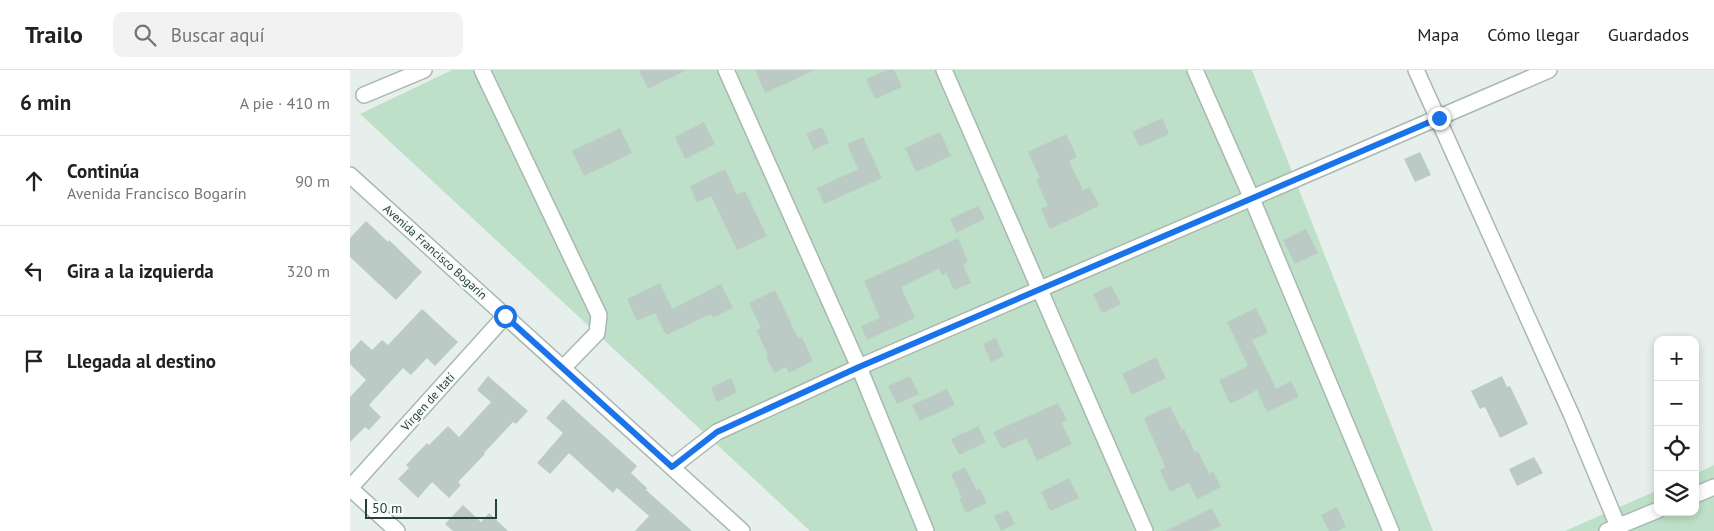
<!DOCTYPE html>
<html lang="es">
<meta charset="utf-8">
<style>
:root{--surface:#fff;--page:#f2f2f2;--text:#202124;--muted:#757577;--line:#e0e0e0}
body{margin:0;font-family:"PT Sans",sans-serif;background:var(--page);color:var(--text)}
.controls{position:absolute;right:15px;bottom:15px;display:grid;overflow:hidden;border-radius:10px;box-shadow:0 2px 8px #0003}
.controls button{width:45px;height:45px;display:grid;place-items:center;padding:0;border:0;border-bottom:1px solid var(--line);background:var(--surface);color:var(--text);font:25px sans-serif}
.scale{position:absolute;left:15px;bottom:12px;width:132px;box-sizing:border-box;padding-left:5px;border:2px solid #24423a;border-top:0;font-size:14px;line-height:18px;white-space:nowrap;color:#24423a;-webkit-text-stroke:4px #f7fbf9;paint-order:stroke}
.stop{position:absolute;width:15px;height:15px;margin:-11px;border:4px solid #1a73e8;border-radius:50%;background:#fff}
.stop.end{background:#1a73e8;border-color:#fff;box-shadow:0 1px 5px #0008}
.list{margin:0;padding:0;list-style:none}
h2{display:flex;justify-content:space-between;align-items:center;height:65px;margin:0;padding:0 20px;font-size:21px}
h2 small{font-size:16px;font-weight:400;color:var(--muted)}
.list li{display:grid;grid-template-columns:32px 1fr auto;gap:15px;align-items:center;box-sizing:border-box;height:90px;padding:0 20px;border-top:1px solid var(--line)}
.list b{display:block;font-size:19px;white-space:nowrap}
.list p{margin:0;font-size:16px;white-space:nowrap;color:var(--muted)}
.list em{font-size:16px;font-style:normal;color:var(--muted)}
.icon{flex:none;width:28px;height:28px;fill:none;stroke:currentColor;stroke-width:2;stroke-linecap:round;stroke-linejoin:round}
.map{position:relative;flex:none;width:1364px;height:461px;overflow:hidden}
header{display:flex;align-items:center;gap:30px;box-sizing:border-box;height:70px;padding:0 25px;background:var(--surface);border-bottom:1px solid var(--line)}
header strong{font-size:24px}
nav{display:flex;gap:28px;margin-inline-start:auto;font-size:18px}
.search{width:350px;height:45px;background:var(--page);display:flex;align-items:center;gap:12px;box-sizing:border-box;padding:0 18px;border-radius:10px;color:var(--muted);font-size:19px}
main{display:flex}
aside{flex:1;background:var(--surface)}
.map>svg:first-child{display:block}
.green{fill:#bfe0c8}
.building{fill:#bbcac4}
.lines{fill:none;stroke-linecap:round;stroke-linejoin:round}
.minor-casing{stroke:#a8b8b2;stroke-width:18}
.tertiary-casing{stroke:#a8b8b2;stroke-width:18}
.minor{stroke:#fff;stroke-width:15}
.tertiary{stroke:#fff;stroke-width:15}
.route{stroke:#1a73e8;stroke-width:6}
.labels{text-anchor:middle;stroke-width:4.5;stroke-linejoin:round;paint-order:stroke}
.street-label{font-size:12px;fill:#24423a;stroke:#f7fbf9}
</style>
<header>
<strong>Trailo</strong>
<div class="search"><svg class="icon" aria-label="search" viewBox="0 0 24 24"><circle cx="10" cy="10" r="6"/><path d="M15 15l6 6"/></svg>Buscar aquí</div>
<nav><a>Mapa</a><a>Cómo llegar</a><a>Guardados</a></nav>
</header>
<main>
<aside>
<h2>6 min<small>A pie · 410 m</small></h2>
<ul class="list">
<li><svg class="icon" aria-label="ahead" viewBox="0 0 24 24"><path d="M12 20V5M6 11l6-6 6 6"/></svg><div><b>Continúa</b><p>Avenida Francisco Bogarín</p></div><em>90 m</em></li>
<li><svg class="icon" aria-label="left" viewBox="0 0 24 24"><path d="M17 20v-9H6M10 6l-5 5 5 5"/></svg><div><b>Gira a la izquierda</b></div><em>320 m</em></li>
<li><svg class="icon" aria-label="arrive" viewBox="0 0 24 24"><path d="M6 21V4h12l-3 4 3 4H6"/></svg><div><b>Llegada al destino</b></div></li>
</ul>
</aside>
<div class="map">
<svg width="1364" height="461" viewBox="0 0 1364 461">
<rect width="100%" height="100%" fill="#e6efeb"/>
<g class="green">
<path d="M 102,0 L 902,0 L 1083,461 L 460,461 L 10,44 Z"/>
<path d="M 1364,395 L 1364,461 L 1215,461 L 1308,420 L 1308,442 L 1345,442 L 1345,404 Z"/>
</g>
<g class="building">
<path d="M 289,0 L 337,0 L 298,19 Z"/>
<path d="M 405,0 L 465,0 L 415,23 Z"/>
<path d="M 537,0 L 544,0 L 552,17 L 525,29 L 516,9 Z"/>
<path d="M 812,48 L 819,64 L 790,77 L 782,62 Z"/>
<path d="M 354,52 L 365,74 L 335,89 L 325,67 Z"/>
<path d="M 472,57 L 479,73 L 464,80 L 456,64 Z"/>
<path d="M 270,58 L 282,83 L 234,106 L 222,81 Z"/>
<path d="M 590,62 L 601,86 L 566,102 L 555,78 Z"/>
<path d="M 716,64 L 727,87 L 719,91 L 733,120 L 740,117 L 749,136 L 700,159 L 691,139 L 698,136 L 686,110 L 690,108 L 678,82 Z"/>
<path d="M 513,67 L 532,108 L 474,134 L 467,118 L 508,99 L 497,74 Z"/>
<path d="M 1070,82 L 1081,105 L 1065,112 L 1054,89 Z"/>
<path d="M 375,99 L 387,125 L 395,121 L 417,166 L 387,180 L 361,126 L 347,133 L 340,116 Z"/>
<path d="M 628,136 L 635,149 L 606,163 L 600,149 Z"/>
<path d="M 16,151 L 38,172 L 39,170 L 72,202 L 46,230 L 0,187 L 0,168 Z"/>
<path d="M 956,159 L 968,183 L 945,194 L 933,170 Z"/>
<path d="M 608,168 L 618,192 L 613,195 L 621,213 L 604,220 L 596,203 L 592,205 L 589,199 L 551,217 L 565,248 L 517,270 L 511,256 L 530,248 L 514,211 Z"/>
<path d="M 310,213 L 322,239 L 371,214 L 383,238 L 363,248 L 361,244 L 316,265 L 305,243 L 287,251 L 277,229 Z"/>
<path d="M 761,215 L 771,234 L 752,243 L 743,224 Z"/>
<path d="M 425,220 L 448,268 L 452,267 L 463,291 L 439,303 L 436,297 L 424,303 L 416,286 L 418,285 L 406,260 L 411,258 L 399,233 Z"/>
<path d="M 906,238 L 918,263 L 902,270 L 926,319 L 941,311 L 949,327 L 917,342 L 907,320 L 880,334 L 869,310 L 898,296 L 877,252 Z"/>
<path d="M 72,239 L 108,272 L 85,296 L 77,288 L 61,305 L 53,298 L 19,335 L 31,347 L 19,360 L 15,357 L 0,372 L 0,327 L 16,310 L 0,294 L 0,282 L 11,270 L 22,280 L 32,270 L 38,275 Z"/>
<path d="M 646,268 L 654,286 L 641,292 L 633,274 Z"/>
<path d="M 806,287 L 816,308 L 782,325 L 772,304 Z"/>
<path d="M 138,306 L 178,341 L 166,354 L 163,352 L 134,383 L 135,384 L 108,412 L 111,415 L 99,428 L 82,412 L 68,428 L 48,409 L 59,398 L 56,395 L 77,373 L 79,375 L 98,356 L 109,367 L 141,332 L 127,320 Z"/>
<path d="M 560,306 L 569,324 L 547,334 L 538,316 Z"/>
<path d="M 1152,306 L 1157,317 L 1160,316 L 1178,354 L 1150,368 L 1135,337 L 1130,339 L 1121,321 Z"/>
<path d="M 381,308 L 387,322 L 367,332 L 361,318 Z"/>
<path d="M 597,319 L 605,335 L 570,351 L 562,335 Z"/>
<path d="M 213,329 L 287,396 L 281,403 L 297,418 L 296,420 L 342,461 L 285,461 L 299,446 L 267,418 L 263,423 L 219,383 L 200,404 L 187,393 L 213,363 L 196,348 Z"/>
<path d="M 708,333 L 717,350 L 711,353 L 722,374 L 687,391 L 676,368 L 652,379 L 643,362 Z"/>
<path d="M 820,336 L 832,360 L 834,359 L 845,382 L 848,381 L 859,404 L 863,401 L 871,417 L 847,429 L 839,413 L 820,422 L 810,400 L 815,397 L 794,348 Z"/>
<path d="M 628,356 L 636,372 L 609,385 L 601,369 Z"/>
<path d="M 1184,387 L 1193,403 L 1167,416 L 1159,399 Z"/>
<path d="M 615,397 L 627,421 L 630,419 L 637,433 L 616,443 L 609,429 L 612,428 L 601,404 Z"/>
<path d="M 719,408 L 729,428 L 700,441 L 691,422 Z"/>
<path d="M 113,435 L 131,452 L 139,443 L 158,461 L 103,461 L 95,454 Z"/>
<path d="M 987,437 L 996,457 L 988,461 L 979,461 L 971,445 Z"/>
<path d="M 862,438 L 871,456 L 860,461 L 815,461 Z"/>
<path d="M 658,440 L 665,454 L 651,461 L 644,446 Z"/>
</g>
<g class="lines">
<defs>
<g id="minor">
<path d="M 132,0 L 249,245 L 247,263 L 213,298"/>
<path d="M 376,0 L 509,297 L 576,461"/>
<path d="M 594,0 L 795,461"/>
<path d="M 845,0 L 902,129 L 1041,461"/>
<path d="M 1066,0 L 1222,346 L 1270,461"/>
<path d="M 14,25 L 74,0"/>
<path d="M 322,397 L 367,362 L 509,297 L 1199,0"/>
<path d="M 0,418 L 155,246"/>
<path d="M 0,418 L 47,461"/>
<path d="M 1345,425 L 1364,417"/>
<path d="M 1257,461 L 1308,440"/>
</g>
<path id="tertiary" d="M 0,105 L 392,461"/>
</defs>
<use href="#minor" class="minor-casing"/>
<use href="#tertiary" class="tertiary-casing"/>
<use href="#minor" class="minor"/>
<use href="#tertiary" class="tertiary"/>
</g>
<g class="lines">
<path class="route" d="M 155,246 L 322,397 L 367,362 L 509,297 L 1089,48"/>
</g>
<g class="labels">
<g class="street-label">
<text transform="translate(85 182) rotate(42)" y="4">Avenida Francisco Bogarín</text>
<text transform="translate(78 332) rotate(-48)" y="4">Virgen de Itatí</text>
</g>
</g>
</svg>
<div class="controls">
<button>+</button>
<button>−</button>
<button><svg class="icon" aria-label="locate" viewBox="0 0 24 24"><circle cx="12" cy="12" r="6"/><path d="M12 2v4M12 18v4M2 12h4M18 12h4"/></svg></button>
<button><svg class="icon" aria-label="layers" viewBox="0 0 24 24"><path d="M12 4l9 5-9 5-9-5zM3 14l9 5 9-5"/></svg></button>
</div>
<div class="scale">50 m</div>
<div class="stop" style="left:155px;top:246px"></div>
<div class="stop end" style="left:1089px;top:48px"></div>
</div>
</main>
